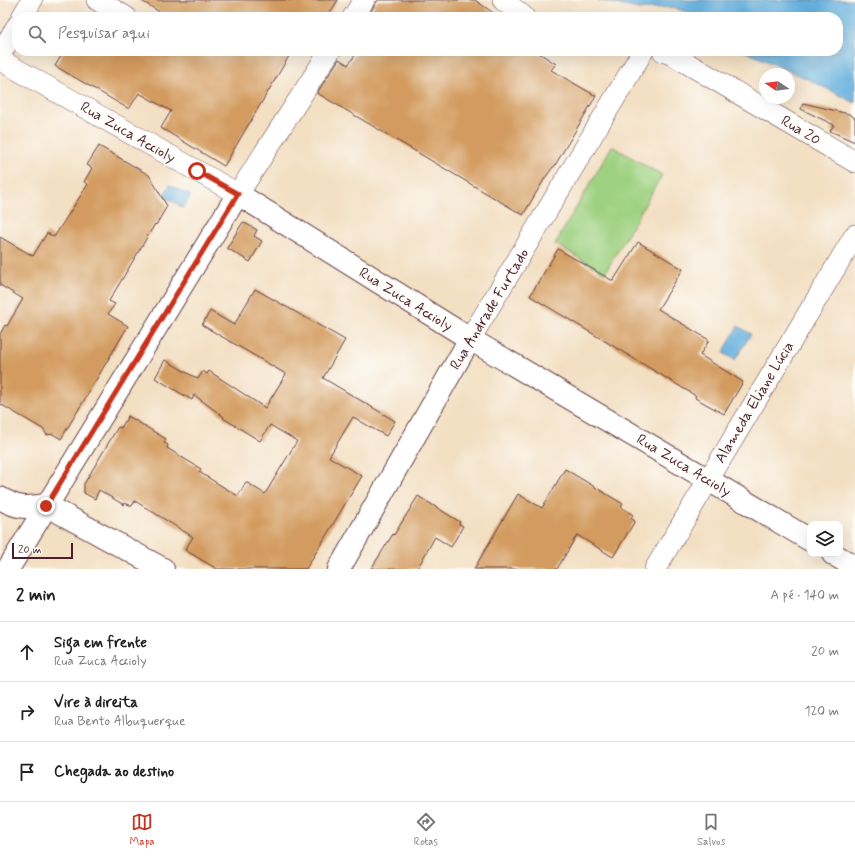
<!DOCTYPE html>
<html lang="pt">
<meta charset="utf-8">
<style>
:root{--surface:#fff;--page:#f6f6f6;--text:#222;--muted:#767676;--line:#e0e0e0;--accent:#c8321e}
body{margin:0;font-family:Mynerve,sans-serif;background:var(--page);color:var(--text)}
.controls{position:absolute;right:12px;bottom:12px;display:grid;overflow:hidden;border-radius:8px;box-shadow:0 4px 16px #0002}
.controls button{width:36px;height:36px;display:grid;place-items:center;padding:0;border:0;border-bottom:1px solid var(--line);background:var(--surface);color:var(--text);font:20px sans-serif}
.compass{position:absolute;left:759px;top:68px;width:36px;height:36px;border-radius:50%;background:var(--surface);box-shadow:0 4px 16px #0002;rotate:283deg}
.scale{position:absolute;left:12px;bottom:10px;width:61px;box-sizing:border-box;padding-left:4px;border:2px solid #4a1f2b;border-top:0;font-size:11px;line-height:14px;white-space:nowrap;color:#4a1f2b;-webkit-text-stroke:3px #fdfcf7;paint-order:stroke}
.stop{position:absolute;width:12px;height:12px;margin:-9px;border:3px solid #c8321e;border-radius:50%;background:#fff}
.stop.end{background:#c8321e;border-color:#fff;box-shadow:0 1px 4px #0008}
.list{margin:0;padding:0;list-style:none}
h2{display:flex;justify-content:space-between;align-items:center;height:52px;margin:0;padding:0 16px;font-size:17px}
h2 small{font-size:13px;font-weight:400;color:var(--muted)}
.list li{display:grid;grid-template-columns:26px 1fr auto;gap:12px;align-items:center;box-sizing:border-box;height:60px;padding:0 16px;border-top:1px solid var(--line)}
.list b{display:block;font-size:15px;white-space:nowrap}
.list p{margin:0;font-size:13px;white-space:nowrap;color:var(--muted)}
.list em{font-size:13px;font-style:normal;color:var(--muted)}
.icon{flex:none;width:22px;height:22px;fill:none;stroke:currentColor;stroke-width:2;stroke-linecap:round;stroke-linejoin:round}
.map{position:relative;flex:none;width:855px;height:569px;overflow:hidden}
.search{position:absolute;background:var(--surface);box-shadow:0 4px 16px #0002;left:12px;right:12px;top:12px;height:44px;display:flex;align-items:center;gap:10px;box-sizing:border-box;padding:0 14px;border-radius:16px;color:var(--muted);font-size:15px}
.sheet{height:232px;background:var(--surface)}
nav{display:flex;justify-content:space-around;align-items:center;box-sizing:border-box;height:56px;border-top:1px solid var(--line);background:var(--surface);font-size:11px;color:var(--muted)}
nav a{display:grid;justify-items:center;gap:2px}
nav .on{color:var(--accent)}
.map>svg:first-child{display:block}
.green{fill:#9ed181;stroke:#747856}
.water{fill:#65b0de;stroke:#586884}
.building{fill:#d39b5f}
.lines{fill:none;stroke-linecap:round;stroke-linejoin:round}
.minor-casing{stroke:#633c42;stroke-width:22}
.tertiary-casing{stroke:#633c42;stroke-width:24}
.minor{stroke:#fff;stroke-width:21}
.tertiary{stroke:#fff;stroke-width:22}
.route{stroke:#c8321e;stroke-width:5}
.labels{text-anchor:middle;stroke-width:3.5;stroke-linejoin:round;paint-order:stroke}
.street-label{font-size:15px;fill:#4a1f2b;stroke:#fdfcf7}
</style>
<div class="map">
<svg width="855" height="569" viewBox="0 0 855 569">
<rect width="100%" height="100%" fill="#fdfcf7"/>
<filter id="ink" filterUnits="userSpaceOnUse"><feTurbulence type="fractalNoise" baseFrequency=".025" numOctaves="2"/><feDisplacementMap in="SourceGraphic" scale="8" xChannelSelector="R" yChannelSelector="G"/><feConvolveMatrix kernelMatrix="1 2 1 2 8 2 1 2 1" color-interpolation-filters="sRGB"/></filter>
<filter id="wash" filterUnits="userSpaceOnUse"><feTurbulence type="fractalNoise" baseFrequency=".012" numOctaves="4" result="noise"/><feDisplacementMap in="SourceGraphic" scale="16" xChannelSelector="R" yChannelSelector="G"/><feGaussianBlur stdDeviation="0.9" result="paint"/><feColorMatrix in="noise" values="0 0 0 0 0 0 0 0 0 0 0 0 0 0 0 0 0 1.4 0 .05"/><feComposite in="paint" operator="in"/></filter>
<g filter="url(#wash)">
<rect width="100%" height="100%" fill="#f3dfc2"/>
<path class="green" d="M 612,146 L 662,175 L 605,273 L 555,244 Z"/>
<g class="water">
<path d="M 598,0 L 855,0 L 855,103 L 810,80 L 744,51 L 838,51 L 838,17 L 697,17 L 673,7 L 638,9 Z"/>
<path d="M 170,185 L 191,196 L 183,208 L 164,195 Z"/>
<path d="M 738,326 L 751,334 L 735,360 L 723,353 Z"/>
</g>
<g id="blocks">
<g class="building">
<path d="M 140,0 L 338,0 L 327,17 L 168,17 Z"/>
<path d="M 378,0 L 475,0 L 499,17 L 367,17 Z"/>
<path d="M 64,51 L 292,51 L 224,166 L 161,128 L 171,111 L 139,93 L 129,109 L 55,66 Z"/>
<path d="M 358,51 L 536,51 L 556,64 L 551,70 L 596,96 L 554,167 L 553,167 L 545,178 L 523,215 L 317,93 L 339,59 L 348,65 Z"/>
<path d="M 803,103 L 849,114 L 855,118 L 855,142 L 830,131 L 834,125 L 801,109 Z"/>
<path d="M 99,146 L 149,175 L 167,206 L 156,225 L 155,224 L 109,301 L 115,304 L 108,314 L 128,326 L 61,439 L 53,434 L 47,435 L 43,429 L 0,404 L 0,334 L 5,325 L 7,326 L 23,299 L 0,285 L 0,237 L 33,256 L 47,233 L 54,237 L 88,184 L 84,182 L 92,168 L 87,165 Z"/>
<path d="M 243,222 L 257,230 L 254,236 L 262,241 L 250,262 L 227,248 Z"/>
<path d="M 638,242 L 683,269 L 658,309 L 709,340 L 700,355 L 743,382 L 724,414 L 695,398 L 696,396 L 530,296 L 558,249 L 613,281 Z"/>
<path d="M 255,289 L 345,340 L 323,378 L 395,421 L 386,436 L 353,417 L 329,457 L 362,476 L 306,569 L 217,569 L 185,550 L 193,537 L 135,501 L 132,506 L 125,503 L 124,505 L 99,490 L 95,499 L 84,493 L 84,484 L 118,427 L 121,428 L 128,416 L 166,439 L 164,443 L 168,445 L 167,448 L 201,469 L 199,472 L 238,496 L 246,482 L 265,494 L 297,441 L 270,425 L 260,441 L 223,418 L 224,417 L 194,395 L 192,400 L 155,378 L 165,360 L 198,379 L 203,371 L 207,374 L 209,371 L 265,408 L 286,374 L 202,325 L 210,311 L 234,325 Z"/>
<path d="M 565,469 L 623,504 L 621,507 L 633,515 L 631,518 L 635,521 L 613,557 L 577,535 L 557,569 L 474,569 L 518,494 L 542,508 Z"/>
<path d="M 418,496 L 460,522 L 459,524 L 463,526 L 451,547 L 435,537 L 417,569 L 371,569 L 393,534 L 394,535 Z"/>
</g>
</g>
</g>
<g filter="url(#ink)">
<use href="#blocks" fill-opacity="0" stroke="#633c42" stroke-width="1"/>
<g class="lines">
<defs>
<g id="minor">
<path d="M 97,0 L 126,17"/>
<path d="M 503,0 L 524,17"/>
<path d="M 22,17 L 32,0"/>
<path d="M 353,17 L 364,0"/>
<path d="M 663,51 L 673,55 L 855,162"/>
<path d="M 0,55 L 17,26"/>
<path d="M 0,60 L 238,194 L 330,51"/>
<path d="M 470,339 L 643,51"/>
<path d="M 655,569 L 855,235"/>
</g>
<g id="tertiary">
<path d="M 0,498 C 19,509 24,508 46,505 L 163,569"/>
<path d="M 833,554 L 855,567"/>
<path d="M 8,569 L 238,194 L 470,339 L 810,540"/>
<path d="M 339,569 L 470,339"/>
</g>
</defs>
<use href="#minor" class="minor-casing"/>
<use href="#tertiary" class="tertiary-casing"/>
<use href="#minor" class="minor"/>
<use href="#tertiary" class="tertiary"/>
</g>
</g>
<g class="lines" filter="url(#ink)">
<path class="route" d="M 46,506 L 238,194 L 197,171"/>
</g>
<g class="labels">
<g class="street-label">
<text transform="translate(801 130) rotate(31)" y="5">Rua 20</text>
<text transform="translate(128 132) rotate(30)" y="5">Rua Zuca Accioly</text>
<text transform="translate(406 299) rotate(32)" y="5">Rua Zuca Accioly</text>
<text transform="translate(489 309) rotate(-59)" y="5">Rua Andrade Furtado</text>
<text transform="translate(754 402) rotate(-59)" y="5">Alameda Eliane Lúcia</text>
<text transform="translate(684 465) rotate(31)" y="5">Rua Zuca Accioly</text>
</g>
</g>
</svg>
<div class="controls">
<button><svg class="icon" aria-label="layers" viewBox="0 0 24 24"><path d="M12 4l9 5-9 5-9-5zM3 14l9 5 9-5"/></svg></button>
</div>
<svg class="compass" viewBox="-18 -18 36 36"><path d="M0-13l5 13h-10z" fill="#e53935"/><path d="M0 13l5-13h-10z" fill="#767676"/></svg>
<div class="scale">20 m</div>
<div class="stop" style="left:197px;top:171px"></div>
<div class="stop end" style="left:46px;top:506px"></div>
<div class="search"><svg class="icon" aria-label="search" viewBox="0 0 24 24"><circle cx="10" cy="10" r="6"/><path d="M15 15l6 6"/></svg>Pesquisar aqui</div>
</div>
<section class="sheet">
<h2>2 min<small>A pé · 140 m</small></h2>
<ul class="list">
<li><svg class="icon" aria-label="ahead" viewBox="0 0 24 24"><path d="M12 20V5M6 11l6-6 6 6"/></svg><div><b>Siga em frente</b><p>Rua Zuca Accioly</p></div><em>20 m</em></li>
<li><svg class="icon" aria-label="right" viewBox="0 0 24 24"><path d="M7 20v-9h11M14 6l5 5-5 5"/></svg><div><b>Vire à direita</b><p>Rua Bento Albuquerque</p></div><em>120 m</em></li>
<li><svg class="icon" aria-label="arrive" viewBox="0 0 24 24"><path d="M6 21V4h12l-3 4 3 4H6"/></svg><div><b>Chegada ao destino</b></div></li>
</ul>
</section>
<nav>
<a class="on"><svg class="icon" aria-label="map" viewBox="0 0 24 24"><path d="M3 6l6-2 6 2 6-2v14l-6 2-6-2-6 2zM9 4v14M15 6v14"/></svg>Mapa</a>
<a><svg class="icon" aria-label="directions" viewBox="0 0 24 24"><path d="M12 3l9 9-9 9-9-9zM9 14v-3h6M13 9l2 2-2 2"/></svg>Rotas</a>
<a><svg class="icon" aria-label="saved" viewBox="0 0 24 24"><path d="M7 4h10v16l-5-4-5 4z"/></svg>Salvos</a>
</nav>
